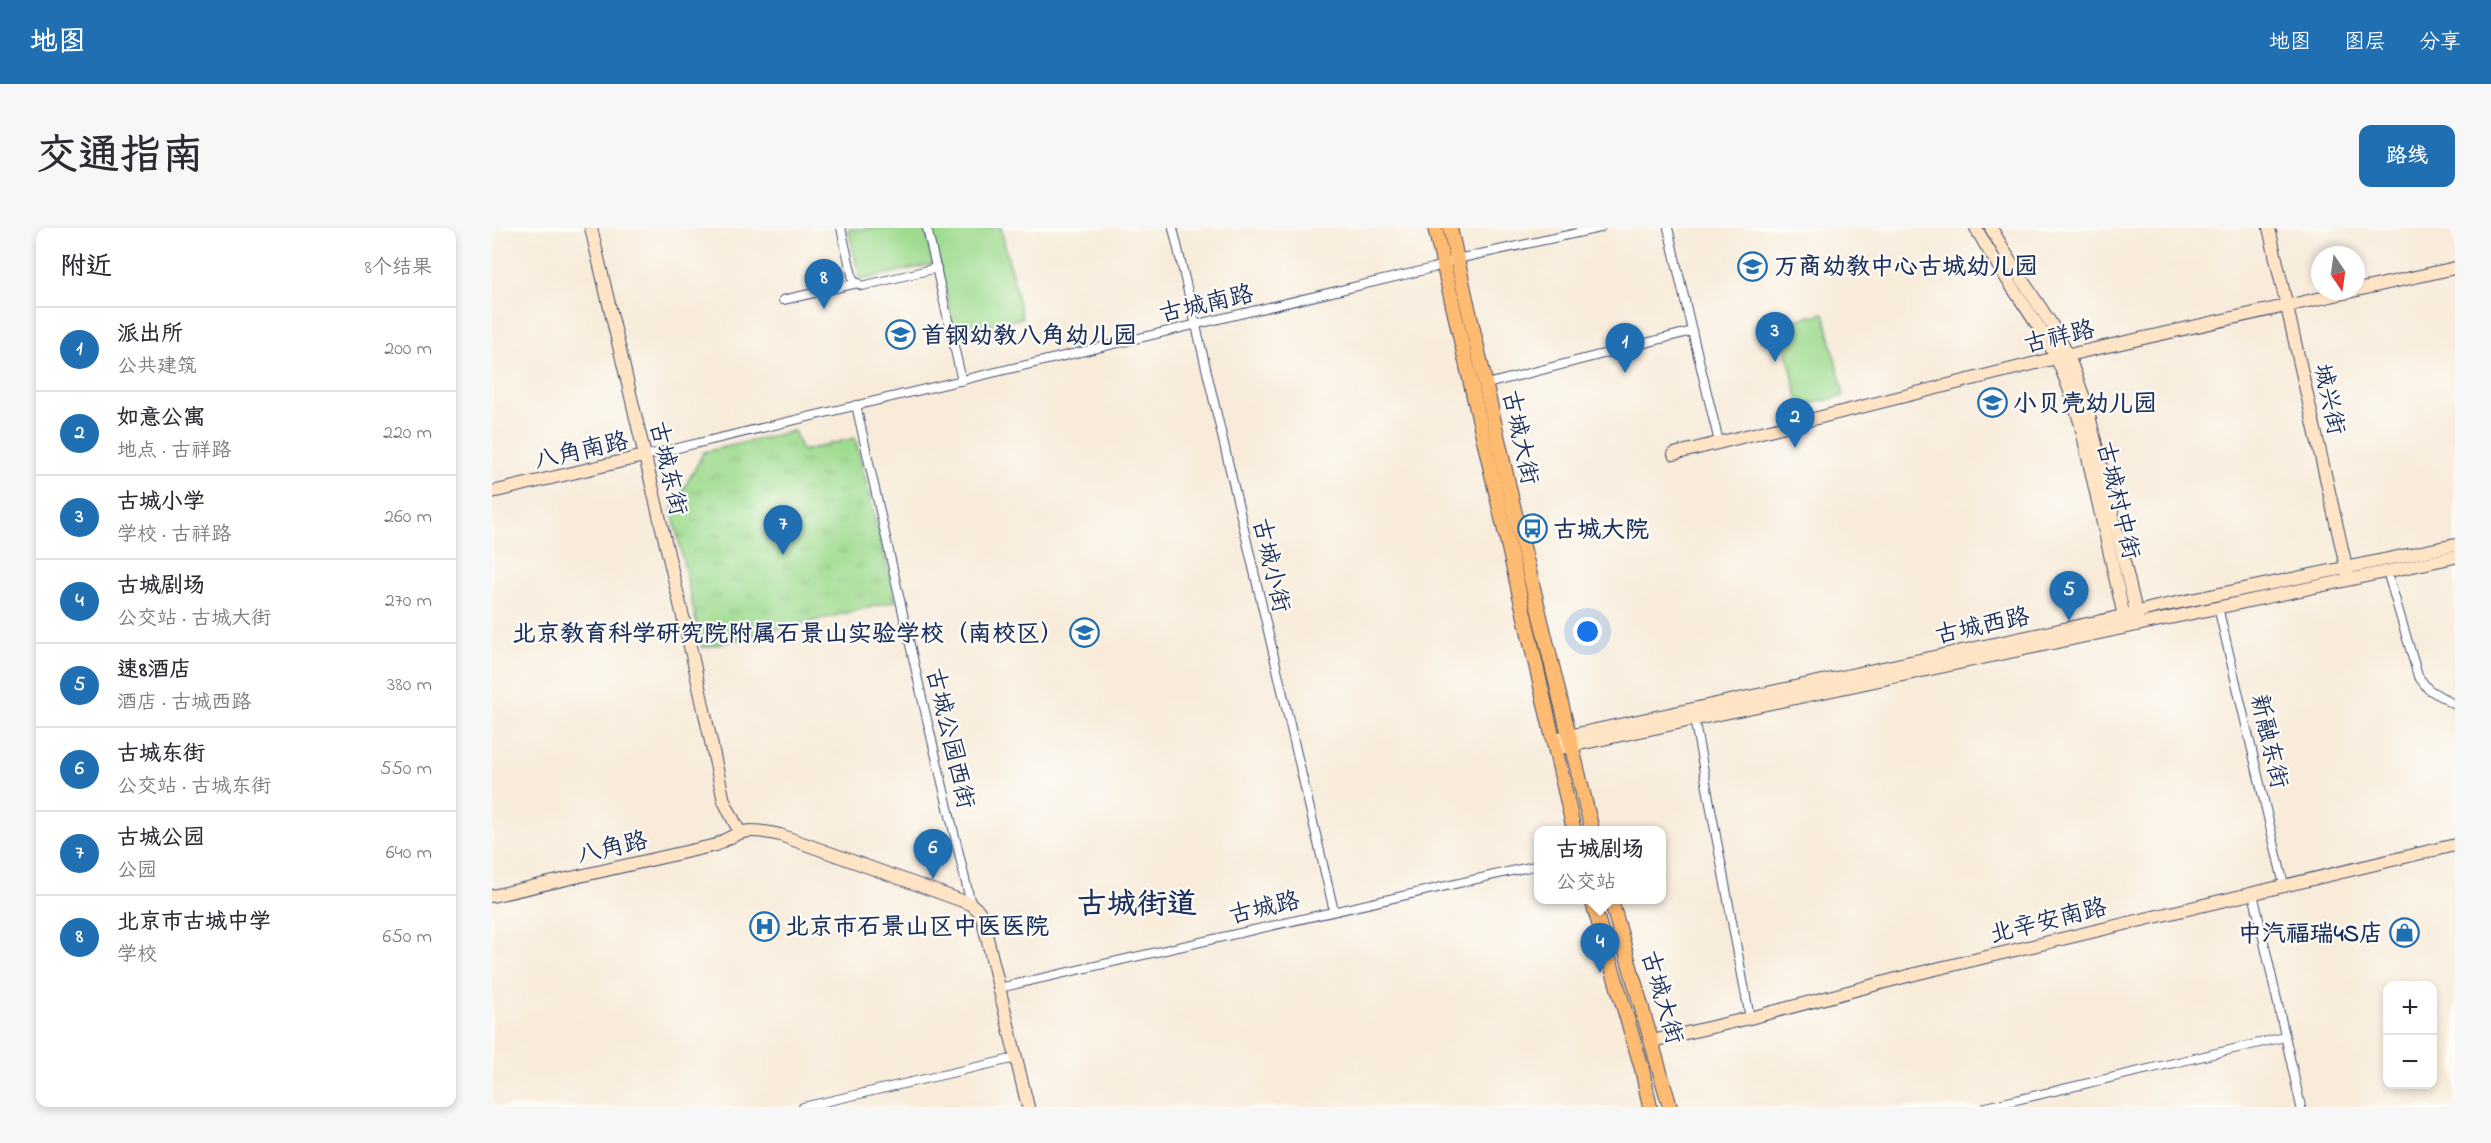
<!DOCTYPE html>
<html lang="zh">
<meta charset="utf-8">
<style>
:root{--surface:#fff;--page:#f7f7f7;--text:#2b2b33;--muted:#7c7c81;--line:#e1e1e2;--accent:#1f6fb2}
body{margin:0;font-family:"Indie Flower","LXGW WenKai TC",sans-serif;background:var(--page);color:var(--text)}
.controls{position:absolute;right:18px;bottom:18px;display:grid;overflow:hidden;border-radius:12px;box-shadow:0 3px 9px #0003}
.controls button{width:54px;height:54px;display:grid;place-items:center;padding:0;border:0;border-bottom:2px solid var(--line);background:var(--surface);color:var(--text);font:30px sans-serif}
.compass{position:absolute;left:1819px;top:18px;width:54px;height:54px;border-radius:50%;background:var(--surface);box-shadow:0 3px 9px #0003;rotate:167deg}
.you{position:absolute;left:1096px;top:404px;width:21px;height:21px;margin:-15px;border:4px solid #fff;border-radius:50%;background:#1a73e8;box-shadow:0 0 0 9px #1a73e833}
.badge{display:grid;place-items:center;width:39px;height:39px;border-radius:50%;background:var(--accent);color:#fff;font-size:20px;font-weight:700}
.pin{position:absolute;translate:-50% -50px;filter:drop-shadow(0 2px 3px #0008)}
.pin::after{content:'';position:absolute;top:32px;width:21px;height:18px;background:inherit;clip-path:polygon(0 0,100% 0,50% 100%)}
.popup{position:absolute;left:1042px;top:598px;width:132px;height:78px;box-sizing:border-box;display:grid;place-content:center;border-radius:12px;background:var(--surface);filter:drop-shadow(0 2px 4px #0005);font-size:20px;white-space:nowrap;color:var(--muted)}
.popup b{font-size:22px;color:var(--text)}
.popup::after{content:'';position:absolute;left:50%;top:100%;margin-left:-12px;border:12px solid transparent;border-top-color:var(--surface)}
.list{margin:0;padding:0;list-style:none}
h2{display:flex;justify-content:space-between;align-items:center;height:78px;margin:0;padding:0 24px;font-size:26px}
h2 small{font-size:20px;font-weight:400;color:var(--muted)}
.list li{display:grid;grid-template-columns:39px 1fr auto;gap:18px;align-items:center;box-sizing:border-box;height:84px;padding:0 24px;border-top:2px solid var(--line)}
.list b{display:block;font-size:22px;white-space:nowrap}
.list p{margin:0;font-size:20px;white-space:nowrap;color:var(--muted)}
.list em{font-size:20px;font-style:normal;color:var(--muted)}
.map{position:relative;flex:none;width:1963px;height:879px;overflow:hidden;border-radius:12px}
header{display:flex;align-items:center;gap:36px;box-sizing:border-box;height:84px;padding:0 30px;background:var(--accent);color:#fff}
header strong{font-size:28px}
nav{display:flex;gap:33px;margin-inline-start:auto;font-size:21px}
.intro{display:flex;align-items:center;justify-content:space-between;box-sizing:border-box;height:144px;padding:0 36px}
h1{margin:0;font-size:42px}
.button{padding:15px 27px;border-radius:12px;background:var(--accent);color:#fff;font-size:21px;font-weight:700}
main{display:flex;gap:36px;padding:0 36px}
aside{flex:1;background:var(--surface);border-radius:12px;box-shadow:0 3px 9px #0003}
.map>svg:first-child{display:block}
.grass{fill:url(#grass-tufts);stroke:#5d8576;stroke-width:1.5}
.garden{fill:#9fdb8f;stroke:#5d8576;stroke-width:1.5}
.lines{fill:none;stroke-linecap:round;stroke-linejoin:round}
.street-casing{stroke:#3c4b70;stroke-width:10}
.secondary-casing{stroke:#3c4b70;stroke-width:14}
.primary-casing{stroke:#3c4b70;stroke-width:16}
.street{stroke:#fff;stroke-width:8}
.secondary{stroke:#ffe4c6;stroke-width:12}
.primary{stroke:#febb71;stroke-width:14}
.labels{text-anchor:middle;stroke-width:4.5;stroke-linejoin:round;paint-order:stroke}
.poi-label{font-size:24px;font-weight:bold;fill:#1b2f5e;stroke:#fdfcf7;text-anchor:start}
.street-label{font-size:24px;fill:#1b2f5e;stroke:#fdfcf7}
.district-label{font-size:30px;font-weight:bold;fill:#1b2f5e;stroke:#fdfcf7}
</style>
<header>
<strong>地图</strong>
<nav><a>地图</a><a>图层</a><a>分享</a></nav>
</header>
<div class="intro"><h1>交通指南</h1><a class="button">路线</a></div>
<main>
<aside>
<h2>附近<small>8个结果</small></h2>
<ul class="list">
<li><span class="badge">1</span><div><b>派出所</b><p>公共建筑</p></div><em>200 m</em></li>
<li><span class="badge">2</span><div><b>如意公寓</b><p>地点 · 古祥路</p></div><em>220 m</em></li>
<li><span class="badge">3</span><div><b>古城小学</b><p>学校 · 古祥路</p></div><em>260 m</em></li>
<li><span class="badge">4</span><div><b>古城剧场</b><p>公交站 · 古城大街</p></div><em>270 m</em></li>
<li><span class="badge">5</span><div><b>速8酒店</b><p>酒店 · 古城西路</p></div><em>380 m</em></li>
<li><span class="badge">6</span><div><b>古城东街</b><p>公交站 · 古城东街</p></div><em>550 m</em></li>
<li><span class="badge">7</span><div><b>古城公园</b><p>公园</p></div><em>640 m</em></li>
<li><span class="badge">8</span><div><b>北京市古城中学</b><p>学校</p></div><em>650 m</em></li>
</ul>
</aside>
<div class="map">
<svg width="1963" height="879" viewBox="0 0 1963 879">
<defs>
<pattern id="grass-tufts" width="24" height="20" patternUnits="userSpaceOnUse" patternTransform="scale(1.5)"><rect width="24" height="20" fill="#9fdb8f"/><path d="M3 7l-1-3M5 7V3M7 7l1-3M15 17l-1-3M17 17v-4M19 17l1-3" fill="none" stroke="#88bc7e"/></pattern>
</defs>
<rect width="100%" height="100%" fill="#fdfcf7"/>
<filter id="ink" filterUnits="userSpaceOnUse"><feTurbulence type="fractalNoise" baseFrequency=".0167" numOctaves="2"/><feDisplacementMap in="SourceGraphic" scale="12" xChannelSelector="R" yChannelSelector="G"/><feConvolveMatrix kernelMatrix="1 2 1 2 8 2 1 2 1" color-interpolation-filters="sRGB"/></filter>
<filter id="wash" filterUnits="userSpaceOnUse"><feTurbulence type="fractalNoise" baseFrequency=".008" numOctaves="4" result="noise"/><feDisplacementMap in="SourceGraphic" scale="24" xChannelSelector="R" yChannelSelector="G"/><feGaussianBlur stdDeviation="1.35" result="paint"/><feColorMatrix in="noise" values="0 0 0 0 0 0 0 0 0 0 0 0 0 0 0 0 0 1.4 0 .05"/><feComposite in="paint" operator="in"/></filter>
<g filter="url(#wash)">
<rect width="100%" height="100%" fill="#f8ebd9"/>
<path class="grass" d="M 302,203 L 310,223 L 363,210 L 404,373 L 210,420 L 180,282 L 212,224 Z"/>
<g class="garden">
<path d="M 433,0 L 441,36 L 368,52 L 356,1 Z"/>
<path d="M 439,0 L 509,0 L 530,90 L 463,106 Z"/>
<path d="M 1332,85 L 1352,168 L 1308,178 L 1288,95 Z"/>
</g>
</g>
<g filter="url(#ink)">
<g class="lines">
<defs>
<g id="street">
<path d="M 349,0 L 361,52 L 370,58 L 445,40"/>
<path d="M 435,0 L 470,153"/>
<path d="M 681,0 L 842,683"/>
<path d="M 1176,0 L 1200,103"/>
<path d="M 291,72 L 366,55"/>
<path d="M 995,156 L 1200,103 L 1227,214"/>
<path d="M 364,177 L 433,483 L 479,676"/>
<path d="M 152,228 L 941,40 L 965,31 L 1108,0"/>
<path d="M 1895,343 L 1926,448 L 1936,461 L 1963,477"/>
<path d="M 1726,379 L 1792,657"/>
<path d="M 1202,490 L 1258,790"/>
<path d="M 1761,665 L 1809,879"/>
<path d="M 507,760 L 1046,637"/>
<path d="M 311,879 L 524,830"/>
<path d="M 1494,879 L 1793,809"/>
</g>
<g id="secondary">
<path d="M 99,0 L 200,427 L 232,573 L 247,603"/>
<path d="M 1484,0 C 1504,38 1530,72 1553,109 C 1569,135 1579,165 1588,194 L 1633,393"/>
<path d="M 1499,0 L 1523,41 L 1560,97 L 1576,127 L 1594,175 L 1646,392"/>
<path d="M 1777,0 L 1856,347"/>
<path d="M 1182,226 L 1576,127 L 1963,40"/>
<path d="M 0,264 L 152,228"/>
<path d="M 1062,511 L 1618,391 L 1665,379 L 1963,317"/>
<path d="M 1064,521 L 1963,329"/>
<path d="M 0,668 L 224,617 C 251,601 257,600 288,607 L 479,676 L 487,683 L 490,689 L 536,879"/>
<path d="M 1160,813 L 1258,790 L 1423,746 L 1963,617"/>
</g>
<g id="primary">
<path d="M 943,0 L 1082,602"/>
<path d="M 958,0 L 1021,277 L 1100,602"/>
<path d="M 1100,672 L 1150,841 L 1158,879"/>
<path d="M 1119,672 L 1178,879"/>
</g>
</defs>
<use href="#street" class="street-casing"/>
<use href="#secondary" class="secondary-casing"/>
<use href="#primary" class="primary-casing"/>
<use href="#street" class="street"/>
<use href="#secondary" class="secondary"/>
<use href="#primary" class="primary"/>
</g>
</g>
<defs>
<symbol id="school-ring" viewBox="-11 -11 22 22"><circle r="9.5" fill="#fdfcf7" stroke="#1f6fb2" stroke-width="1.5"/><path d="M0-5L7-2L0 1L-7-2ZM-4 1L0 2.5L4 1V4Q0 6-4 4Z" fill="#1f6fb2"/></symbol>
<symbol id="bus-ring" viewBox="-11 -11 22 22"><circle r="9.5" fill="#fdfcf7" stroke="#1f6fb2" stroke-width="1.5"/><path d="M-5-6H5V4H4V6H2V4H-2V6H-4V4H-5ZM-3.5-4V0h7V-4ZM-3.5 1.2v1.5H-2V1.2ZM2 1.2v1.5H3.5V1.2Z" fill="#1f6fb2"/></symbol>
<symbol id="hospital-ring" viewBox="-11 -11 22 22"><circle r="9.5" fill="#fdfcf7" stroke="#1f6fb2" stroke-width="1.5"/><path d="M-5-5h3v3.5h4V-5h3V5h-3V1.5h-4V5h-3Z" fill="#1f6fb2"/></symbol>
<symbol id="shop-ring" viewBox="-11 -11 22 22"><circle r="9.5" fill="#fdfcf7" stroke="#1f6fb2" stroke-width="1.5"/><path d="M-5-2.5h2.3a2.7 3.5 0 0 1 5.4 0H5L5.5 6h-11ZM-1.5-2.5h3a1.5 2.3 0 0 0-3 0Z" fill="#1f6fb2"/></symbol>
</defs>
<g fill-rule="evenodd">
<use href="#school-ring" x="1244" y="22" width="33" height="33"/>
<use href="#school-ring" x="392" y="90" width="33" height="33"/>
<use href="#school-ring" x="1484" y="158" width="33" height="33"/>
<use href="#bus-ring" x="1024" y="284" width="33" height="33"/>
<use href="#school-ring" x="576" y="388" width="33" height="33"/>
<use href="#hospital-ring" x="256" y="682" width="33" height="33"/>
<use href="#shop-ring" x="1896" y="688" width="33" height="33"/>
</g>
<g class="labels">
<g class="poi-label">
<text x="1282" y="46">万商幼教中心古城幼儿园</text>
<text x="429" y="115">首钢幼教八角幼儿园</text>
<text x="1521" y="183">小贝壳幼儿园</text>
<text x="1061" y="309">古城大院</text>
<text x="572" y="413" text-anchor="end">北京教育科学研究院附属石景山实验学校（南校区）</text>
<text x="293" y="706">北京市石景山区中医医院</text>
<text x="1891" y="713" text-anchor="end">中汽福瑞4S店</text>
</g>
<g class="street-label">
<text transform="translate(714 75) rotate(-13)" y="8">古城南路</text>
<text transform="translate(1567 108) rotate(-13)" y="8">古祥路</text>
<text transform="translate(1838 171) rotate(78)" y="8">城兴街</text>
<text transform="translate(1029 209) rotate(78)" y="8">古城大街</text>
<text transform="translate(89 222) rotate(-13)" y="8">八角南路</text>
<text transform="translate(177 240) rotate(77)" y="8">古城东街</text>
<text transform="translate(1627 272) rotate(77)" y="8">古城村中街</text>
<text transform="translate(780 337) rotate(77)" y="8">古城小街</text>
<text transform="translate(1490 397) rotate(-12)" y="8">古城西路</text>
<text transform="translate(459 510) rotate(77)" y="8">古城公园西街</text>
<text transform="translate(1778 513) rotate(77)" y="8">新融东街</text>
<text transform="translate(120 619) rotate(-13)" y="8">八角路</text>
<text transform="translate(772 679) rotate(-13)" y="8">古城路</text>
<text transform="translate(1556 692) rotate(-14)" y="8">北辛安南路</text>
<text transform="translate(1171 769) rotate(74)" y="8">古城大街</text>
</g>
<g class="district-label">
<text x="645" y="685">古城街道</text>
</g>
</g>
</svg>
<div class="controls">
<button>+</button>
<button>−</button>
</div>
<svg class="compass" viewBox="-18 -18 36 36"><path d="M0-13l5 13h-10z" fill="#e53935"/><path d="M0 13l5-13h-10z" fill="#7c7c81"/></svg>
<div class="you"></div>
<div class="pin badge" style="left:1133px;top:145px">1</div>
<div class="pin badge" style="left:1303px;top:220px">2</div>
<div class="pin badge" style="left:1283px;top:134px">3</div>
<div class="pin badge" style="left:1108px;top:745px">4</div>
<div class="popup"><b>古城剧场</b>公交站</div>
<div class="pin badge" style="left:1577px;top:393px">5</div>
<div class="pin badge" style="left:441px;top:651px">6</div>
<div class="pin badge" style="left:291px;top:327px">7</div>
<div class="pin badge" style="left:332px;top:81px">8</div>
</div>
</main>
